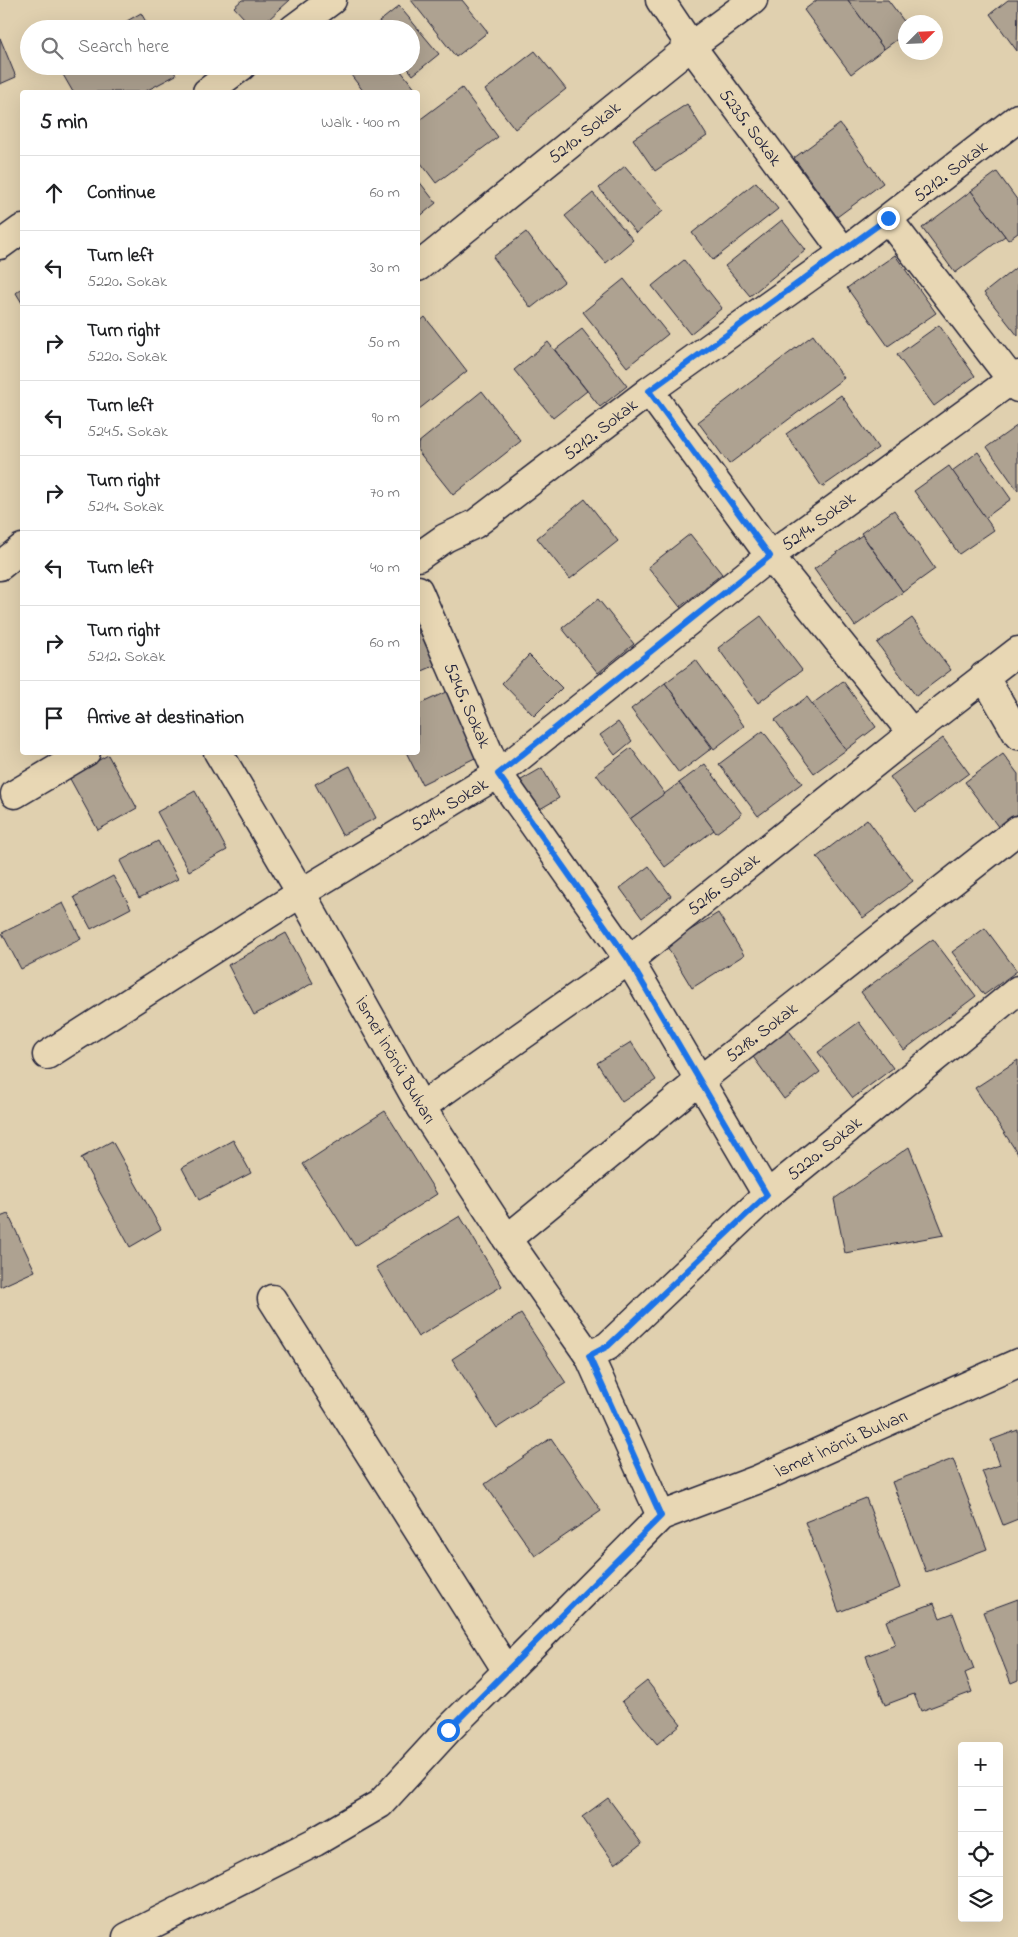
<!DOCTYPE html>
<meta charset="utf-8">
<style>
:root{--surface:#fff;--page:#f6f6f6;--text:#202124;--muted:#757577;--line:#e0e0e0}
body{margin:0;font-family:"Indie Flower",sans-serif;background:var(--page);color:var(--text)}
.controls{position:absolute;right:15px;bottom:15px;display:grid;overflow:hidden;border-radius:5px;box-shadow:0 5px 20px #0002}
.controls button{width:45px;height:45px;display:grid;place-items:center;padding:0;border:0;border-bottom:1px solid var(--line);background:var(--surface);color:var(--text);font:25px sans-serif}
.compass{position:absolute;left:898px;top:15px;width:45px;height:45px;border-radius:50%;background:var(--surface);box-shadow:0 5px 20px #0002;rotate:66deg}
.stop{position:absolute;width:15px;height:15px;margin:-11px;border:4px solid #1a73e8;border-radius:50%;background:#fff}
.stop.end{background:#1a73e8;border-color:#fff;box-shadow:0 1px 5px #0008}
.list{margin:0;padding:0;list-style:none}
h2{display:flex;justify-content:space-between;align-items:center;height:65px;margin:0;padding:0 20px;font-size:21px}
h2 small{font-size:16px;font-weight:400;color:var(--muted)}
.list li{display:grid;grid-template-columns:32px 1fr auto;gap:15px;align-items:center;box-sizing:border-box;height:75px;padding:0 20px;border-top:1px solid var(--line)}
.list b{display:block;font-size:19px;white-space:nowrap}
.list p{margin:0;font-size:16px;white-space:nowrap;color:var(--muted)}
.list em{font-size:16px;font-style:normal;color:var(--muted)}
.icon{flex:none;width:28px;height:28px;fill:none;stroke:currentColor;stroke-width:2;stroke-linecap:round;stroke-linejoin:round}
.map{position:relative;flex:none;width:1018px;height:1937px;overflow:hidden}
.search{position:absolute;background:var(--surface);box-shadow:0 5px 20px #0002;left:20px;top:20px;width:400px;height:55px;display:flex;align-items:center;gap:12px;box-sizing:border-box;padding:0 18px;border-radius:28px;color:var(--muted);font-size:19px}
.panel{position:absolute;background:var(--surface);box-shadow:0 5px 20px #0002;left:20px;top:90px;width:400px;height:665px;border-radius:5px}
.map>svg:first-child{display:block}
.building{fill:#aea291;stroke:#22223b}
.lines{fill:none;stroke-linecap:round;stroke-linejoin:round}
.minor-casing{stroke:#22223b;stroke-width:31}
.minor{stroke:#e8d7b4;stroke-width:28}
.route{stroke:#1a73e8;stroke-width:6}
.labels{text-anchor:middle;stroke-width:4;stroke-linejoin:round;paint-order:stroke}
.street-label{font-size:18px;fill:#22223b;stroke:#e8d7b4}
</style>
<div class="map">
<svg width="1018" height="1937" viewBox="0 0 1018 1937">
<rect width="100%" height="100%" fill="#e0d0af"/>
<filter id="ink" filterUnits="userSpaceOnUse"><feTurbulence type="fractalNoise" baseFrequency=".02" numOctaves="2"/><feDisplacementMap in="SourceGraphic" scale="10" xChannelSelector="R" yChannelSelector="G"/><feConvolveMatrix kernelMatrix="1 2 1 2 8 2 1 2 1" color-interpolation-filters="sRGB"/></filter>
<g filter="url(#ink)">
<g class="building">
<path d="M 242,0 L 290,0 L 258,29 L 254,29 L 234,7 Z"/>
<path d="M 411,0 L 462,0 L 488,32 L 456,57 Z"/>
<path d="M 817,0 L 848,0 L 884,49 L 851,74 L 804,10 Z"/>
<path d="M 848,0 L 888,0 L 906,24 L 906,33 L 884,49 Z"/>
<path d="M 1008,0 L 1018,0 L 1017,51 L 990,14 Z"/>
<path d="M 399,6 L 439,54 L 413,75 L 406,66 L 411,66 L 411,29 L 376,29 L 374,26 Z"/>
<path d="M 141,13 L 150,29 L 113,29 Z"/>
<path d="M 0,38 L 16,77 L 0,84 Z"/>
<path d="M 535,51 L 566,89 L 515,129 L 485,90 Z"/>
<path d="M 58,66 L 171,66 L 176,75 L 144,92 L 73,92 Z"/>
<path d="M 344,66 L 397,66 L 416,90 L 413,92 L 364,92 Z"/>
<path d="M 462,88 L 498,137 L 436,183 L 418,159 L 418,121 Z"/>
<path d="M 687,104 L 707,136 L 655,171 L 633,139 Z"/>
<path d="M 840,124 L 883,183 L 837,217 L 794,158 Z"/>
<path d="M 625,166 L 663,211 L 636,233 L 599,188 Z"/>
<path d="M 997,172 L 1018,201 L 1018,233 L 1008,240 L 971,191 Z"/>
<path d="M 418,180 L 436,203 L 418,218 Z"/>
<path d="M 756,182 L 778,209 L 713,260 L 692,233 Z"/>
<path d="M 971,191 L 1005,236 L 955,273 L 922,228 Z"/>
<path d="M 593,193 L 633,240 L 606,263 L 565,216 Z"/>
<path d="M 782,220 L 806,250 L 750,296 L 725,266 Z"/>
<path d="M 526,232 L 564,282 L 531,308 L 493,257 Z"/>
<path d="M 895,255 L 936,313 L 888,346 L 847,288 Z"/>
<path d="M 684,260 L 722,308 L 690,334 L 652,286 Z"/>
<path d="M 1018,266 L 1018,336 L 984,293 Z"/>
<path d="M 624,279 L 668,334 L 627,367 L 583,312 Z"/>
<path d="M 22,288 L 22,303 L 16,293 Z"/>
<path d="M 425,317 L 467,371 L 418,410 L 418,323 Z"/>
<path d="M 939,325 L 975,376 L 934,406 L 897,355 Z"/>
<path d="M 582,329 L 627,386 L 600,407 L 555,350 Z"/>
<path d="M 813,335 L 844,378 L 729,464 L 698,422 Z"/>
<path d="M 548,342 L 587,391 L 553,418 L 514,370 Z"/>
<path d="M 482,391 L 521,441 L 453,495 L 418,451 L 418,443 Z"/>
<path d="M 841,395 L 878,448 L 822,487 L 786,434 Z"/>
<path d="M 1018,425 L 1018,491 L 987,447 Z"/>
<path d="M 978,452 L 1011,499 L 985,518 L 952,471 Z"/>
<path d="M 949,466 L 994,530 L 959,554 L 914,491 Z"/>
<path d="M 585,499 L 618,541 L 570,579 L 537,538 Z"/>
<path d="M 894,510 L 935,569 L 903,592 L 861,533 Z"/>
<path d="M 690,534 L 722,574 L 680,607 L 648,567 Z"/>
<path d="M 862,535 L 903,592 L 855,626 L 814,569 Z"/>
<path d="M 598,599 L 634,644 L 598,673 L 562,628 Z"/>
<path d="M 418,605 L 443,662 L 420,672 L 418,666 Z"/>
<path d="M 761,616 L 802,670 L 758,703 L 718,648 Z"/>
<path d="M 912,618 L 951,670 L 916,696 L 877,643 Z"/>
<path d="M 529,655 L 562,688 L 534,716 L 502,683 Z"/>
<path d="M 696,660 L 744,726 L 714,749 L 665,683 Z"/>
<path d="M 843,681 L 876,727 L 846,750 L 812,704 Z"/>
<path d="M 665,683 L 712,748 L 679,773 L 631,709 Z"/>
<path d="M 448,691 L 479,756 L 422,784 L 406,752 L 418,752 L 418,705 Z"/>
<path d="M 807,697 L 846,750 L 814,773 L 775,720 Z"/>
<path d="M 618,722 L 632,741 L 615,755 L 600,735 Z"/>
<path d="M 763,731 L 802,783 L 758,816 L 719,764 Z"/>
<path d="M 943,738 L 969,773 L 916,812 L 890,777 Z"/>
<path d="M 631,748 L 665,794 L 630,819 L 596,774 Z"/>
<path d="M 1003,754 L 1018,774 L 1018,814 L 999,828 L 965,782 Z"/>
<path d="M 108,755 L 137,808 L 98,830 L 69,777 Z"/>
<path d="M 705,764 L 742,814 L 716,833 L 679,783 Z"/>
<path d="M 350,766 L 376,818 L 342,835 L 315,784 Z"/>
<path d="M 542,768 L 559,798 L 533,813 L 516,783 Z"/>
<path d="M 679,783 L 714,830 L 665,867 L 630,819 Z"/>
<path d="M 195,791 L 227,850 L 189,871 L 157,812 Z"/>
<path d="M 867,819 L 913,881 L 863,918 L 817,857 Z"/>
<path d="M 158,841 L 178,879 L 139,898 L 120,861 Z"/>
<path d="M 649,866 L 671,896 L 642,918 L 620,888 Z"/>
<path d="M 113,876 L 131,908 L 91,929 L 74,897 Z"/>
<path d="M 63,903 L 81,939 L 21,969 L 2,933 Z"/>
<path d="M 718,913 L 744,955 L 692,988 L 666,945 Z"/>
<path d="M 985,928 L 1017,971 L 984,995 L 952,952 Z"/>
<path d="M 286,933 L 313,983 L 254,1015 L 228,965 Z"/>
<path d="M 933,939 L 976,996 L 904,1050 L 861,992 Z"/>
<path d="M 859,1022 L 893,1068 L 853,1098 L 818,1052 Z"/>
<path d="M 787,1028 L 820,1072 L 784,1099 L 751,1054 Z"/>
<path d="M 631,1042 L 656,1080 L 622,1102 L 597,1063 Z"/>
<path d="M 1018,1060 L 1018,1154 L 975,1088 Z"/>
<path d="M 385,1111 L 437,1194 L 355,1246 L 303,1164 Z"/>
<path d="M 233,1140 L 251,1173 L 199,1200 L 182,1168 Z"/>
<path d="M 112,1141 L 161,1229 L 130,1247 L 81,1158 Z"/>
<path d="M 909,1147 L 944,1235 L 845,1253 L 834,1199 Z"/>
<path d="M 8,1214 L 35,1271 L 0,1287 L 0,1217 Z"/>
<path d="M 460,1216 L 502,1286 L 418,1337 L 376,1267 Z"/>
<path d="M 521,1314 L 566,1383 L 497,1428 L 452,1359 Z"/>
<path d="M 1018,1430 L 1018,1519 L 1003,1525 L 982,1471 L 1000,1465 L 991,1440 Z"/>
<path d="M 551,1438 L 601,1511 L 535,1556 L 485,1484 Z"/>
<path d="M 953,1459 L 987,1549 L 926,1572 L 892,1482 Z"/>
<path d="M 866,1498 L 900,1588 L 839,1612 L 805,1522 Z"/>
<path d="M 1018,1599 L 1018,1680 L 1011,1683 L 983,1612 Z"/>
<path d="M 934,1603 L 940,1618 L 953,1613 L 974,1669 L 965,1673 L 972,1692 L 921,1711 L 914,1694 L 885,1705 L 866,1656 L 895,1645 L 886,1621 Z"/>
<path d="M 647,1681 L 681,1724 L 657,1744 L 622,1701 Z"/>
<path d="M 608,1798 L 642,1844 L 615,1864 L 582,1817 Z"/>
</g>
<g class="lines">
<defs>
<g id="minor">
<path d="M 660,0 L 691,46 L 844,252"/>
<path d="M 293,29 L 332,0"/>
<path d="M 207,92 L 242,66"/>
<path d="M 888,219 L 1018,388"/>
<path d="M 0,245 L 22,229"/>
<path d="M 418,267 L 691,46 L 753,0"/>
<path d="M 649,391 L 770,556 L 912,733"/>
<path d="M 418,557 L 445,538 L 475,524 L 649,391 L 844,252 L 1018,118"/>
<path d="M 0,566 L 22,548"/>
<path d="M 418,590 L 498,774 L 629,960 L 767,1195"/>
<path d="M 984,676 L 1018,735"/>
<path d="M 218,752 L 301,893 L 421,1107 L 507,1239 L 589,1356"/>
<path d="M 15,794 L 86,752"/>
<path d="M 47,1055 L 301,893 L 498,774 L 770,556 L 1018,375"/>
<path d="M 421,1107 L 629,960 L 912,733 L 1018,651"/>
<path d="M 507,1239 L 699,1081 L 1018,830"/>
<path d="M 272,1299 L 507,1671 L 661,1516 L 759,1479 L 1018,1363"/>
<path d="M 661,1516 L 589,1356 L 608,1346 L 767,1195 L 1018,990"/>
<path d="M 127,1937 L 315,1842 L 380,1804 L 448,1730 L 507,1671"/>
</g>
</defs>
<use href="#minor" class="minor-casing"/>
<use href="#minor" class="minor"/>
</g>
</g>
<g class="lines" filter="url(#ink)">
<path class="route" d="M 448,1730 L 661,1516 L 589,1356 L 608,1346 L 767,1195 L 629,960 L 498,774 L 770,556 L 649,391 L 888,218"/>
</g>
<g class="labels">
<g class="street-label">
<text transform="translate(751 127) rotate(53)" y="6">5235. Sokak</text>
<text transform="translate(584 132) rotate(-39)" y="6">5210. Sokak</text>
<text transform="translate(950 171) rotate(-38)" y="6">5212. Sokak</text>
<text transform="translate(600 429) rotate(-38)" y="6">5212. Sokak</text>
<text transform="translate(818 521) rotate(-36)" y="6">5214. Sokak</text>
<text transform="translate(468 705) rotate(66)" y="6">5245. Sokak</text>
<text transform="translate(449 804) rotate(-31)" y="6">5214. Sokak</text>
<text transform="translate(723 884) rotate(-39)" y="6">5216. Sokak</text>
<text transform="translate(761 1032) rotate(-38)" y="6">5218. Sokak</text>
<text transform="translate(396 1060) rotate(60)" y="6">İsmet İnönü Bulvarı</text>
<text transform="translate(824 1148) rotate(-39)" y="6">5220. Sokak</text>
<text transform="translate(841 1443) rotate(-24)" y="6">İsmet İnönü Bulvarı</text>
</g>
</g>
</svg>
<div class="controls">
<button>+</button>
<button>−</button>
<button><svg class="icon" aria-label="locate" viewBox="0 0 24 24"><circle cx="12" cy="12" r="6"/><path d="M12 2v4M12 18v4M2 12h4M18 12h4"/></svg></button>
<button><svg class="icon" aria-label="layers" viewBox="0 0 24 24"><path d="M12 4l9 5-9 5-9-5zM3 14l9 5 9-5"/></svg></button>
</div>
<svg class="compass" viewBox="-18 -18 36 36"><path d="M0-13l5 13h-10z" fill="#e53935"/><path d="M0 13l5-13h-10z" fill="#757577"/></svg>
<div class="stop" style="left:448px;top:1730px"></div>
<div class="stop end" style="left:888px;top:218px"></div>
<div class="search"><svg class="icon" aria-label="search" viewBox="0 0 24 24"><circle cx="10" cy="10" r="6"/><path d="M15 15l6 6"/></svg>Search here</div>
<section class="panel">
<h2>5 min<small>Walk · 400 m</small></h2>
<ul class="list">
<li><svg class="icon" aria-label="ahead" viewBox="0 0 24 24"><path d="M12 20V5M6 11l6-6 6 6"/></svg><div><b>Continue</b></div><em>60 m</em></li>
<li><svg class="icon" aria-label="left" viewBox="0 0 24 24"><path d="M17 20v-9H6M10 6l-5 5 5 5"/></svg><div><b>Turn left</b><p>5220. Sokak</p></div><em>30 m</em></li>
<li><svg class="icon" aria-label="right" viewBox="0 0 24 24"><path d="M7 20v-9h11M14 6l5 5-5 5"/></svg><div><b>Turn right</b><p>5220. Sokak</p></div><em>50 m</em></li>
<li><svg class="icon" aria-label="left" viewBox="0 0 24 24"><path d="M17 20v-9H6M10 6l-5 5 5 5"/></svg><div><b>Turn left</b><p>5245. Sokak</p></div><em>90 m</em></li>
<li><svg class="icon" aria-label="right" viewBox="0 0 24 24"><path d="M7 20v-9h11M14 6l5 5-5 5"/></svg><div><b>Turn right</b><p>5214. Sokak</p></div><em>70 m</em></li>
<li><svg class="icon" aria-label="left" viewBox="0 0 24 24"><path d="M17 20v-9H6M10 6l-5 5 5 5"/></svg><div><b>Turn left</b></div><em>40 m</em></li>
<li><svg class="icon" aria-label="right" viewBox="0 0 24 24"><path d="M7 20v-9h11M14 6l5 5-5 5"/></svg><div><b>Turn right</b><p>5212. Sokak</p></div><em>60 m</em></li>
<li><svg class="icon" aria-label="arrive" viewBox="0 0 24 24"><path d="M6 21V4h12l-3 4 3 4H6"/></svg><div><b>Arrive at destination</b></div></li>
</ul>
</section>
</div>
